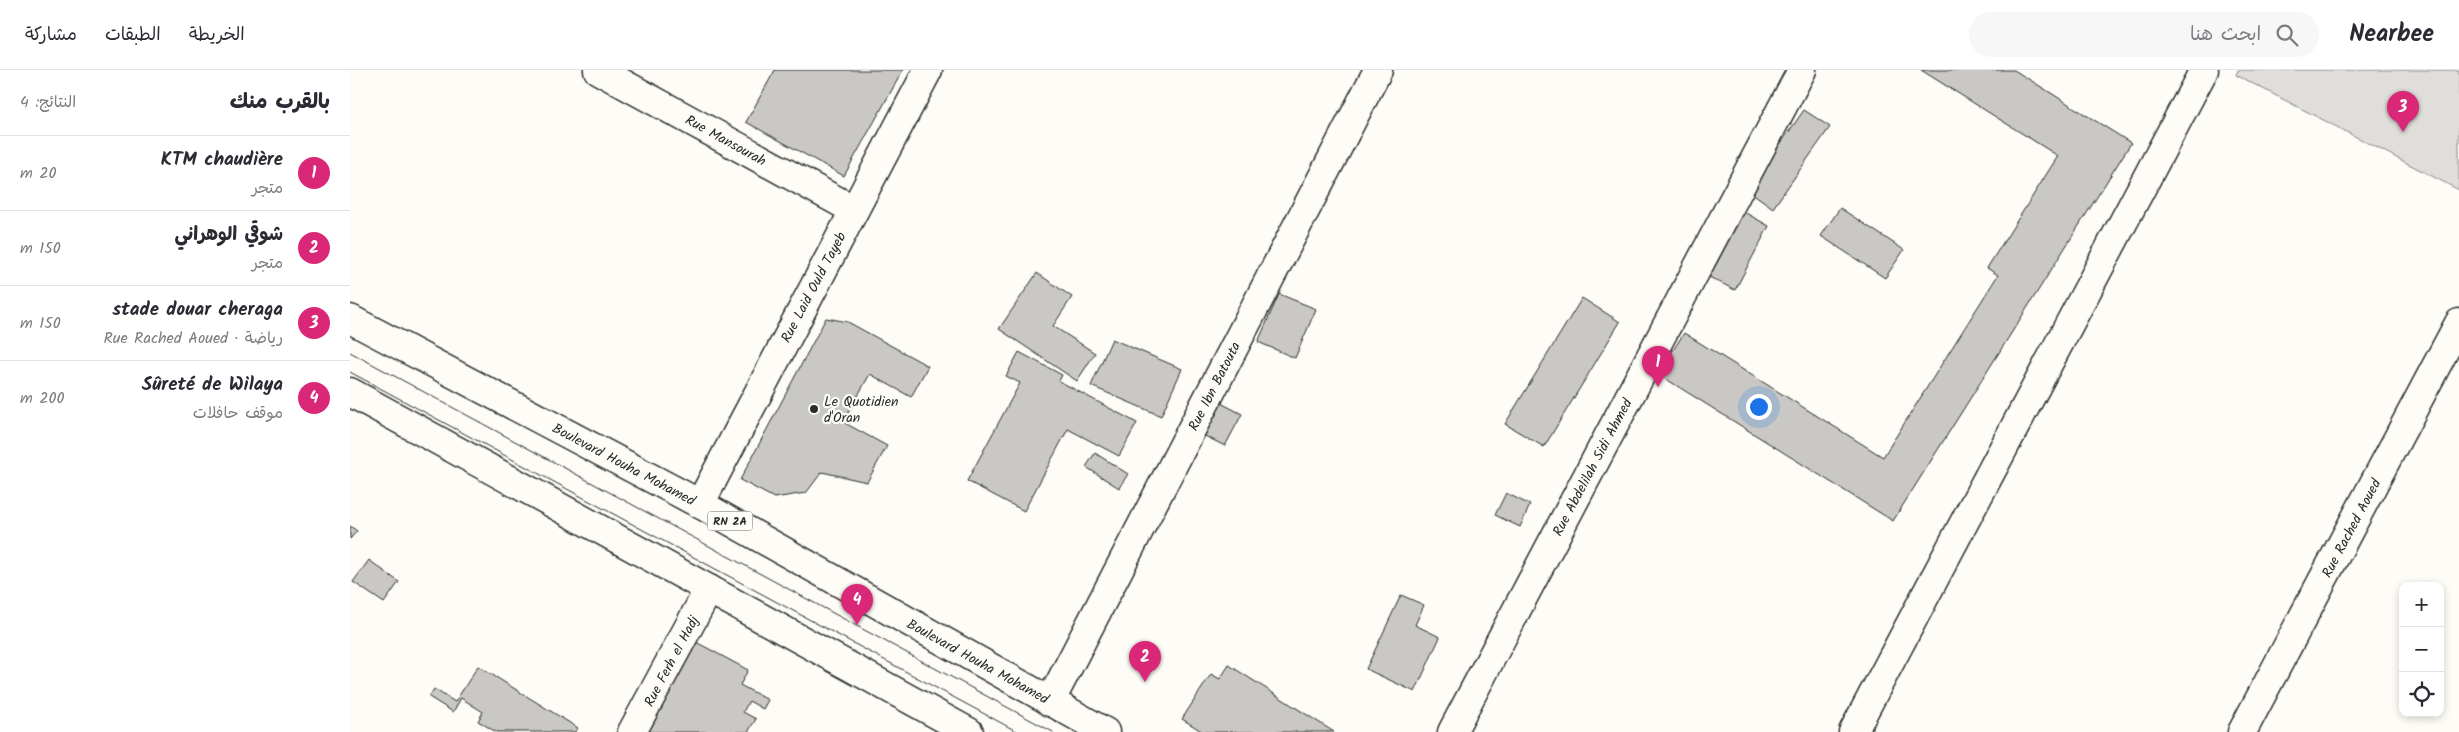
<!DOCTYPE html>
<html lang="ar">
<meta charset="utf-8">
<style>
:root{--surface:#fff;--page:#f7f7f7;--text:#2b2b33;--muted:#7c7c81;--line:#e1e1e2;--accent:#db2777}
body{margin:0;font-family:Kalam,"Playpen Sans Arabic",sans-serif;background:var(--page);color:var(--text);direction:rtl}
.controls{position:absolute;right:15px;bottom:15px;display:grid;overflow:hidden;border-radius:10px;box-shadow:0 2px 8px #0003}
.controls button{width:45px;height:45px;display:grid;place-items:center;padding:0;border:0;border-bottom:1px solid var(--line);background:var(--surface);color:var(--text);font:25px sans-serif}
.you{position:absolute;left:1408px;top:336px;width:18px;height:18px;margin:-12px;border:4px solid #fff;border-radius:50%;background:#1a73e8;box-shadow:0 0 0 8px #1a73e833}
.badge{display:grid;place-items:center;width:32px;height:32px;border-radius:50%;background:var(--accent);color:#fff;font-size:16px;font-weight:700}
.pin{position:absolute;translate:-50% -41px;filter:drop-shadow(0 1px 2px #0008)}
.pin::after{content:'';position:absolute;top:26px;width:18px;height:15px;background:inherit;clip-path:polygon(0 0,100% 0,50% 100%)}
.list{margin:0;padding:0;list-style:none}
h2{display:flex;justify-content:space-between;align-items:center;height:65px;margin:0;padding:0 20px;font-size:21px}
h2 small{font-size:16px;font-weight:400;color:var(--muted)}
.list li{display:grid;grid-template-columns:32px 1fr auto;gap:15px;align-items:center;box-sizing:border-box;height:75px;padding:0 20px;border-top:1px solid var(--line)}
.list b{display:block;font-size:19px;white-space:nowrap}
.list p{margin:0;font-size:16px;white-space:nowrap;color:var(--muted)}
.list em{font-size:16px;font-style:normal;color:var(--muted)}
.icon{flex:none;width:28px;height:28px;fill:none;stroke:currentColor;stroke-width:2;stroke-linecap:round;stroke-linejoin:round}
.map{position:relative;flex:none;width:2109px;height:662px;overflow:hidden;direction:ltr}
header{display:flex;align-items:center;gap:30px;box-sizing:border-box;height:70px;padding:0 25px;background:var(--surface);border-bottom:1px solid var(--line)}
header strong{font-size:24px}
nav{display:flex;gap:28px;margin-inline-start:auto;font-size:18px}
.search{width:350px;height:45px;background:var(--page);display:flex;align-items:center;gap:12px;box-sizing:border-box;padding:0 18px;border-radius:28px;color:var(--muted);font-size:19px}
main{display:flex}
aside{flex:1;background:var(--surface)}
.map>svg:first-child{display:block}
.green{fill:#dfdeda;stroke:#858482}
.building{fill:#c9c8c4;stroke:#2b2b2b}
.lines{fill:none;stroke-linecap:round;stroke-linejoin:round}
.minor-casing{stroke:#2b2b2b;stroke-width:31}
.major-casing{stroke:#2b2b2b;stroke-width:31}
.minor{stroke:#fdfcf7;stroke-width:28}
.major{stroke:#fdfcf7;stroke-width:28}
.tram{stroke:#2b2b2b;stroke-width:1}
.poi-dot{fill:#2b2b2b;stroke:#fdfcf7;stroke-width:2}
.labels{text-anchor:middle;stroke-width:4.5;stroke-linejoin:round;paint-order:stroke}
.shield{fill:#fdfcf7;stroke:#6a6a68;stroke-width:1}
.shield-label{font-size:12px;font-weight:bold;fill:#2b2b2b}
.street-label{font-size:14px;fill:#2b2b2b;stroke:#fdfcf7}
.poi-label{font-size:14px;fill:#2b2b2b;stroke:#fdfcf7;text-anchor:start}
</style>
<header>
<strong>Nearbee</strong>
<div class="search"><svg class="icon" aria-label="search" viewBox="0 0 24 24"><circle cx="10" cy="10" r="6"/><path d="M15 15l6 6"/></svg>ابحث هنا</div>
<nav><a>الخريطة</a><a>الطبقات</a><a>مشاركة</a></nav>
</header>
<main>
<div class="map">
<svg width="2109" height="662" viewBox="0 0 2109 662">
<rect width="100%" height="100%" fill="#fdfcf7"/>
<filter id="ink" filterUnits="userSpaceOnUse"><feTurbulence type="fractalNoise" baseFrequency=".02" numOctaves="2"/><feDisplacementMap in="SourceGraphic" scale="10" xChannelSelector="R" yChannelSelector="G"/><feConvolveMatrix kernelMatrix="1 2 1 2 8 2 1 2 1" color-interpolation-filters="sRGB"/></filter>
<g filter="url(#ink)">
<path class="green" d="M 1888,0 L 2109,0 L 2109,120 L 1886,5 Z"/>
<g class="building">
<path d="M 425,0 L 553,0 L 494,106 L 396,52 Z"/>
<path d="M 1571,0 L 1664,0 L 1781,73 L 1543,451 L 1308,304 L 1334,263 L 1533,387 L 1648,205 L 1637,198 L 1708,86 Z"/>
<path d="M 1454,40 L 1480,57 L 1423,138 L 1398,120 Z"/>
<path d="M 1490,138 L 1554,180 L 1535,208 L 1471,166 Z"/>
<path d="M 1394,142 L 1419,156 L 1385,220 L 1359,207 Z"/>
<path d="M 687,203 L 722,227 L 703,256 L 745,283 L 727,311 L 649,259 Z"/>
<path d="M 929,224 L 966,239 L 945,288 L 908,272 Z"/>
<path d="M 1232,228 L 1270,252 L 1194,377 L 1155,354 Z"/>
<path d="M 476,248 L 498,252 L 578,296 L 561,327 L 520,304 L 493,352 L 537,376 L 517,412 L 472,402 L 456,423 L 424,428 L 390,410 Z"/>
<path d="M 762,269 L 832,299 L 811,346 L 741,316 Z"/>
<path d="M 669,282 L 712,305 L 709,311 L 787,353 L 769,386 L 718,359 L 674,441 L 617,411 L 670,313 L 656,306 Z"/>
<path d="M 867,331 L 892,344 L 875,376 L 849,363 Z"/>
<path d="M 745,383 L 778,404 L 769,418 L 736,397 Z"/>
<path d="M 1156,423 L 1180,435 L 1170,457 L 1145,445 Z"/>
<path d="M 0,456 L 7,461 L 0,469 Z"/>
<path d="M 19,490 L 49,512 L 34,533 L 3,512 Z"/>
<path d="M 1051,525 L 1074,535 L 1065,555 L 1090,567 L 1065,622 L 1016,599 Z"/>
<path d="M 322,559 L 398,600 L 390,615 L 418,630 L 413,639 L 399,631 L 393,642 L 406,649 L 398,662 L 266,662 Z"/>
<path d="M 879,595 L 984,662 L 853,662 L 832,649 L 861,604 L 870,609 Z"/>
<path d="M 128,596 L 228,658 L 225,662 L 146,662 L 128,651 L 133,642 L 111,628 L 103,642 L 79,627 L 84,619 L 105,632 Z"/>
</g>
<g class="lines">
<defs>
<g id="minor">
<path d="M 248,0 L 504,140"/>
<path d="M 350,434 L 578,0"/>
<path d="M 700,632 L 1028,0"/>
<path d="M 282,662 L 359,519"/>
<path d="M 1102,662 L 1452,0"/>
<path d="M 1503,662 L 1854,0"/>
<path d="M 1892,662 L 2109,253"/>
</g>
<g id="major">
<path d="M 0,249 L 350,434 L 755,662"/>
<path d="M 0,322 L 619,662"/>
</g>
</defs>
<use href="#minor" class="minor-casing"/>
<use href="#major" class="major-casing"/>
<use href="#minor" class="minor"/>
<use href="#major" class="major"/>
<g class="tram">
<path d="M 0,282 L 703,662"/>
<path d="M 0,302 L 668,662"/>
</g>
</g>
</g>
<circle class="poi-dot" cx="464" cy="339" r="5"/>
<g class="labels">
<rect class="shield" x="357.5" y="441.5" width="45" height="19" rx="4"/>
<g class="shield-label">
<text x="380" y="455">RN 2A</text>
</g>
<g class="street-label">
<text transform="translate(376 70) rotate(29)" y="5">Rue Mansourah</text>
<text transform="translate(463 217) rotate(-62)" y="5">Rue Laid Ould Tayeb</text>
<text transform="translate(864 316) rotate(-63)" y="5">Rue Ibn Batouta</text>
<text transform="translate(274 394) rotate(28)" y="5">Boulevard Houha Mohamed</text>
<text transform="translate(1242 397) rotate(-62)" y="5">Rue Abdelilah Sidi Ahmed</text>
<text transform="translate(2001 458) rotate(-62)" y="5">Rue Rached Aoued</text>
<text transform="translate(321 591) rotate(-62)" y="5">Rue Ferh el Hadj</text>
<text transform="translate(628 591) rotate(29)" y="5">Boulevard Houha Mohamed</text>
</g>
<g class="poi-label">
<text x="474" y="336">Le Quotidien<tspan x="474" dy="16">d'Oran</tspan></text>
</g>
</g>
</svg>
<div class="controls">
<button>+</button>
<button>−</button>
<button><svg class="icon" aria-label="locate" viewBox="0 0 24 24"><circle cx="12" cy="12" r="6"/><path d="M12 2v4M12 18v4M2 12h4M18 12h4"/></svg></button>
</div>
<div class="you"></div>
<div class="pin badge" style="left:1308px;top:317px">1</div>
<div class="pin badge" style="left:795px;top:612px">2</div>
<div class="pin badge" style="left:2053px;top:62px">3</div>
<div class="pin badge" style="left:507px;top:555px">4</div>
</div>
<aside>
<h2>بالقرب منك<small>النتائج: 4</small></h2>
<ul class="list">
<li><span class="badge">1</span><div><b>KTM chaudière</b><p>متجر</p></div><em>20 m</em></li>
<li><span class="badge">2</span><div><b>شوقي الوهراني</b><p>متجر</p></div><em>150 m</em></li>
<li><span class="badge">3</span><div><b>stade douar cheraga</b><p>رياضة · Rue Rached Aoued</p></div><em>150 m</em></li>
<li><span class="badge">4</span><div><b>Sûreté de Wilaya</b><p>موقف حافلات</p></div><em>200 m</em></li>
</ul>
</aside>
</main>
